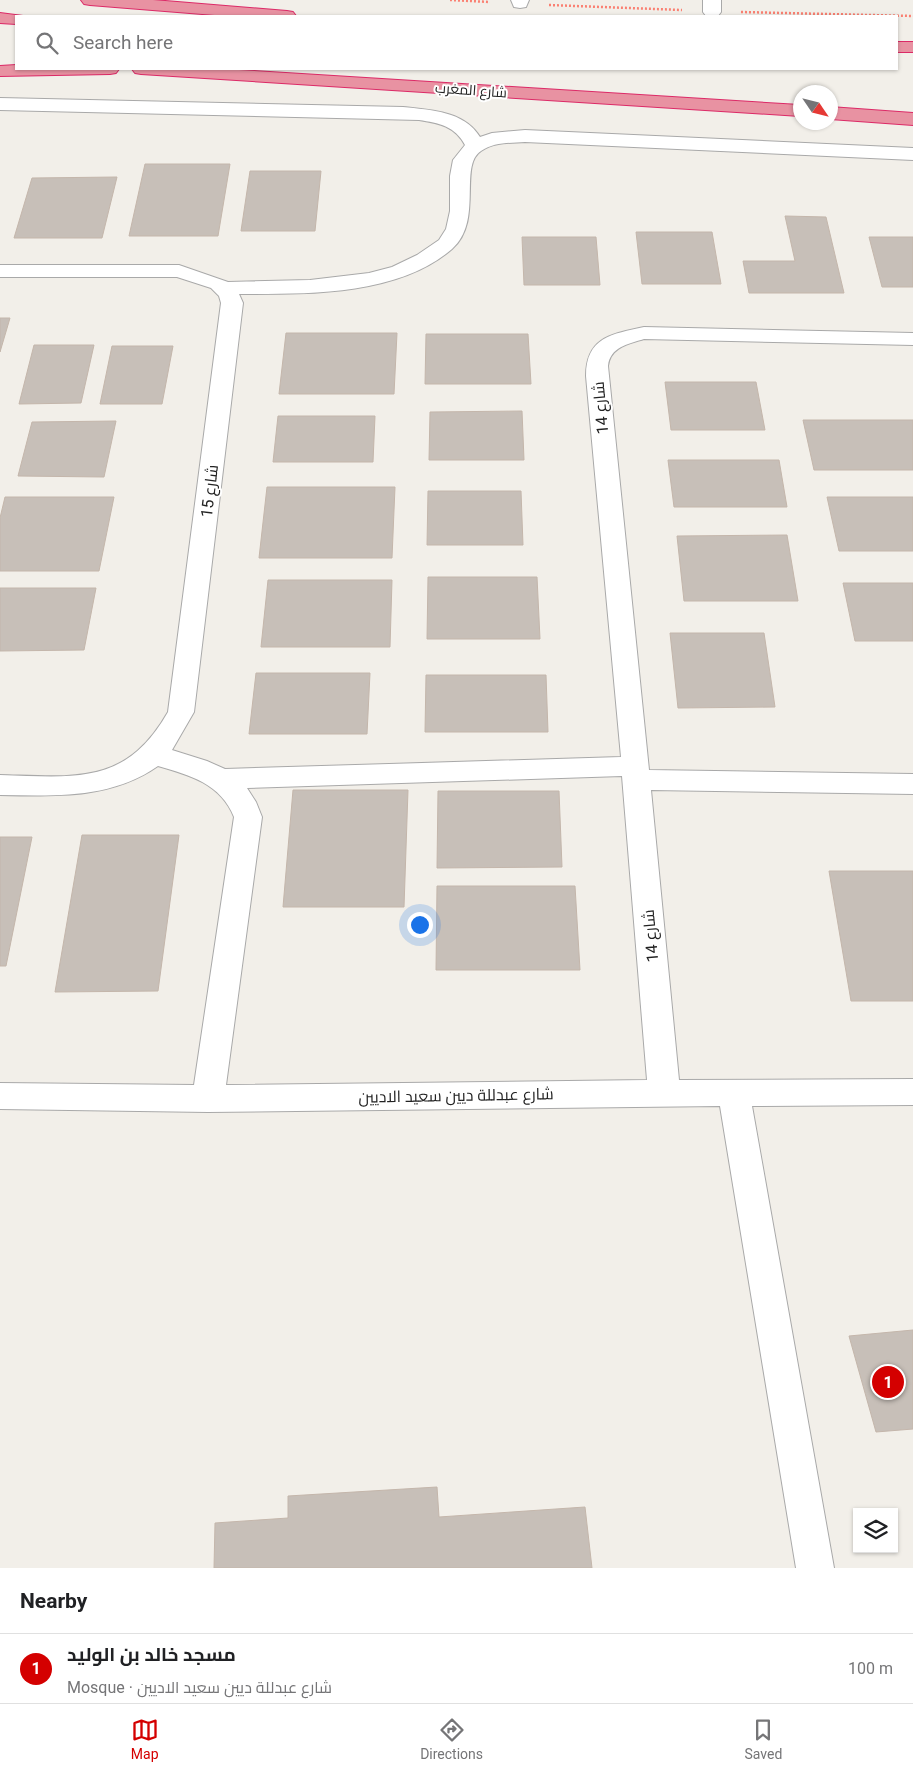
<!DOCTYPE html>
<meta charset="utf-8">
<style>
:root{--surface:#fff;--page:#f2f2f2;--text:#202124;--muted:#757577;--line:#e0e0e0;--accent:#d40000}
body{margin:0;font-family:Roboto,Cairo,sans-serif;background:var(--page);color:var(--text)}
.controls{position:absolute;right:15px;bottom:15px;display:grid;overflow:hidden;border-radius:0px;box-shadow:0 1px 4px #0004}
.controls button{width:45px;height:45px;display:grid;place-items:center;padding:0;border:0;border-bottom:1px solid var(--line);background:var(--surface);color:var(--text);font:25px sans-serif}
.compass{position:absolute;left:793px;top:85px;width:45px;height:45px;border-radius:50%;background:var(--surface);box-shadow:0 1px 4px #0004;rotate:125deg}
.you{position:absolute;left:419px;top:924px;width:18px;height:18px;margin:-12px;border:4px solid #fff;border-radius:50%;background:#1a73e8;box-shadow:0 0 0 8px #1a73e833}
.badge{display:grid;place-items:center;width:32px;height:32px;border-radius:50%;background:var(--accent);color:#fff;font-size:16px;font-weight:700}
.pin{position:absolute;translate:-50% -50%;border:2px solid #fff;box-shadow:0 1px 5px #0006}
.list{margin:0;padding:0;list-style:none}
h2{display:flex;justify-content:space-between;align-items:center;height:65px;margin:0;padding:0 20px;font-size:21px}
h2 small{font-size:16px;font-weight:400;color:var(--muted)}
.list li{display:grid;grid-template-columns:32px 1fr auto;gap:15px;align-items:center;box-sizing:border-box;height:70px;padding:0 20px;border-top:1px solid var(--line)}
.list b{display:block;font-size:19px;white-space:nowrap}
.list p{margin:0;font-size:16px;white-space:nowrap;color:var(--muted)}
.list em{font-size:16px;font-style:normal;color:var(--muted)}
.icon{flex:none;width:28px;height:28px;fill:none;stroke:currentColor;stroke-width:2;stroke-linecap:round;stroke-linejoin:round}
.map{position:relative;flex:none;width:913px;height:1568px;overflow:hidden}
.search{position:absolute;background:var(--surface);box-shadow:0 1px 4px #0004;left:15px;right:15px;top:15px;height:55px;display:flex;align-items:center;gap:12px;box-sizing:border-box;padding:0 18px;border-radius:0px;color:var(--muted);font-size:19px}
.sheet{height:135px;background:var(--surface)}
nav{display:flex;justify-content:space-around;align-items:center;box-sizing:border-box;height:70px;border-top:1px solid var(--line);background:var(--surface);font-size:14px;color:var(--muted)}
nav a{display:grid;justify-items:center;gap:2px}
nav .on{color:var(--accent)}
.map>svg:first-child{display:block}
.building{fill:#c7bfb8;stroke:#c4b6ab}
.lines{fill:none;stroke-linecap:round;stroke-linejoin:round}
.minor-casing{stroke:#a9a9a9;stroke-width:2}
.highway-casing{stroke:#dc2a67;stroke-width:2}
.path{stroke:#fa8072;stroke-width:2.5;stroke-dasharray:2 2;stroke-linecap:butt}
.minor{fill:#fff;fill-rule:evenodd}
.highway{fill:#e892a2;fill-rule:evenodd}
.labels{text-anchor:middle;stroke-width:4;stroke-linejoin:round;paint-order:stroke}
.far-street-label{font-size:14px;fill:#222;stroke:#fff}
.street-label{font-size:16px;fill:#222;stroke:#fff}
</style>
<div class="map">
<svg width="913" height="1568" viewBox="0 0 913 1568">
<rect width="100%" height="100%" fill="#f2efe9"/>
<g class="building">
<path d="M 145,164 L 230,164 L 218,236 L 129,236 Z"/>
<path d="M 250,171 L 321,171 L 315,231 L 241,231 Z"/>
<path d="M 117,177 L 102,238 L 14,238 L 32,178 Z"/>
<path d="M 785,216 L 826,217 L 844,293 L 749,293 L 743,261 L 795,261 Z"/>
<path d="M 636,232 L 712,232 L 721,284 L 642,284 Z"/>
<path d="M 522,237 L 596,237 L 600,285 L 524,285 Z"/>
<path d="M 869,237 L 913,237 L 913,287 L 882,287 Z"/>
<path d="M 0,318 L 10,318 L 0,352 Z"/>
<path d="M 286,333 L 397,333 L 394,394 L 279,394 Z"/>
<path d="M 426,334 L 528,334 L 531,384 L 425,384 Z"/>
<path d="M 34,345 L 94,345 L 81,403 L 19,404 Z"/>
<path d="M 112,346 L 173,346 L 162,404 L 100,404 Z"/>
<path d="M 665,382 L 756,382 L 765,430 L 671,430 Z"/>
<path d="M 522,411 L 524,460 L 429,460 L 430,412 Z"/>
<path d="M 278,416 L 375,416 L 373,462 L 273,462 Z"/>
<path d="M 803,420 L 913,420 L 913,470 L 814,470 Z"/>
<path d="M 116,421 L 104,477 L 18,476 L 32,422 Z"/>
<path d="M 668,460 L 779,460 L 787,507 L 674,507 Z"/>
<path d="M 267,487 L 395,487 L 392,558 L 259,558 Z"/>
<path d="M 428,491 L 521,491 L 523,545 L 427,545 Z"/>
<path d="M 5,497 L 114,497 L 99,571 L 0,571 L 0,518 Z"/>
<path d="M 827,497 L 913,497 L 913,551 L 839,551 Z"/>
<path d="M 787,535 L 798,601 L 684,601 L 677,536 Z"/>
<path d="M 428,577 L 537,577 L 540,639 L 427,639 Z"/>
<path d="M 268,580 L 392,580 L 390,647 L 261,647 Z"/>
<path d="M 843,583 L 913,583 L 913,641 L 855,641 Z"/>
<path d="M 0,588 L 96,588 L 84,650 L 0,651 Z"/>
<path d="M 670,633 L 764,633 L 775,707 L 678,708 Z"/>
<path d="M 256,673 L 370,673 L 367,734 L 249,734 Z"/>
<path d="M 426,675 L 546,675 L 548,732 L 425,732 Z"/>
<path d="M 293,790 L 408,790 L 404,907 L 283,907 Z"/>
<path d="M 438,791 L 559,791 L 562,867 L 437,868 Z"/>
<path d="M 82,835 L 179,835 L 158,991 L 55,992 Z"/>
<path d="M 0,837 L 32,837 L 6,966 L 0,966 Z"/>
<path d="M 829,871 L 913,871 L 913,1001 L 851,1001 Z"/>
<path d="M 437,886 L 575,886 L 580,970 L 436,970 Z"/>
<path d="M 913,1330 L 913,1429 L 876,1432 L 849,1336 Z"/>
<path d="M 437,1487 L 439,1517 L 585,1507 L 592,1568 L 214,1568 L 215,1523 L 288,1518 L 288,1496 Z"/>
</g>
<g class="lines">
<defs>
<g id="minor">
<path d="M 511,0 L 529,0 L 526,7 L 520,8 L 514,7 Z"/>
<path d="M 703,0 L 721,0 L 721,12 L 718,16 L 706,16 L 703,12 Z"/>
<path d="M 0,98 L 403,107 C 431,110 464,111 480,137 L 492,133 L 525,130 L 913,148 L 913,160 L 525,142 C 510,143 494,142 481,151 C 458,166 484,221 452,249 C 398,296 306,294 239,294 L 243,303 L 194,712 L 172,750 L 207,761 L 225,769 L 621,757 L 586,376 C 586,337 612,334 644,327 L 913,333 L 913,345 L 644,339 C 628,344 610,347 608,366 L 649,770 L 913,774 L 913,794 L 651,790 L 679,1080 L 913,1079 L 913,1105 L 752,1106 L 834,1568 L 796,1568 L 720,1106 L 208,1112 L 0,1109 L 0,1083 L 194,1085 L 234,817 C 221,784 190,775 158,766 C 111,799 56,796 0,795 L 0,775 C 75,777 126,786 168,712 L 221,303 L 219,296 L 211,288 L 177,277 L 0,277 L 0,265 L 179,265 L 228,282 L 310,280 L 369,273 L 392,267 L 417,255 L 439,240 L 446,229 L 450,211 L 450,176 L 453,160 L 465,145 C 455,126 439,123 419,120 L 0,110 ZM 622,776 L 647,1080 L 226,1085 L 262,817 L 256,802 L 247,788 Z"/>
</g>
<g id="highway">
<path d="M 81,0 L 153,0 L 287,11 L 293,12 L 296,16 L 227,16 L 90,5 L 84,4 Z"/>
<path d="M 0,13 L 23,16 L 16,16 L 16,24 L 0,23 Z"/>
<rect x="897" y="42" width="16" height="10"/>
<path d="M 16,65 L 16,69 L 119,69 L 116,73 L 110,74 L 0,76 L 0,66 Z"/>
<path d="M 132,69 L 222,69 L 800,105 L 800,116 L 141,74 L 135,73 Z"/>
<path d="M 830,107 L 913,113 L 913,125 L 830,119 Z"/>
</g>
</defs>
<use href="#minor" class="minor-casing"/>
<use href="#highway" class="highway-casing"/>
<g class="path">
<path d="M 450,0 L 490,2"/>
<path d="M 549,5 L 682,10"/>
<path d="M 741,12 L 913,16"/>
</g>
<use href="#minor" class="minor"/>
<use href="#highway" class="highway"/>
</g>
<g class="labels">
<g class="far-street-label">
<text transform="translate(471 90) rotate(4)" y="5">شارع المغرب</text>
</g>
<g class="street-label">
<text transform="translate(600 408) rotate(-95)" y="6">شارع 14</text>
<text transform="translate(209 491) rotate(-83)" y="6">شارع 15</text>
<text transform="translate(650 936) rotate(-95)" y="6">شارع 14</text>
<text transform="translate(456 1095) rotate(-1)" y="6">شارع عبدللة ديين سعيد الاديين</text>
</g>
</g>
</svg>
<div class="controls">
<button><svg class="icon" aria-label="layers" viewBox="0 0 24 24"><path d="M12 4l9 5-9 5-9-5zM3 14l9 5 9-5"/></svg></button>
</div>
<svg class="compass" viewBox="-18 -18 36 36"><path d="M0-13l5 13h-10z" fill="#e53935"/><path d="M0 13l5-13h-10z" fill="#757577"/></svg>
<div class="you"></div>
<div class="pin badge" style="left:888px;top:1382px">1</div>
<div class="search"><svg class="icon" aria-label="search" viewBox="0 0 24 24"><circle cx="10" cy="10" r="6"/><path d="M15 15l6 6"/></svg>Search here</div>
</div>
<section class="sheet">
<h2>Nearby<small></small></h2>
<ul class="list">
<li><span class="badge">1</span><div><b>مسجد خالد بن الوليد</b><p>Mosque · شارع عبدللة ديين سعيد الاديين</p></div><em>100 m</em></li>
</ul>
</section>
<nav>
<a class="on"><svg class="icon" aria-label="map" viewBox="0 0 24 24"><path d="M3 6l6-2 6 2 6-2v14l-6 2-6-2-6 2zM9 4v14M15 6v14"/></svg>Map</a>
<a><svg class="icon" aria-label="directions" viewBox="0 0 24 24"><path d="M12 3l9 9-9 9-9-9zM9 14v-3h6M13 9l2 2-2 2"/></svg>Directions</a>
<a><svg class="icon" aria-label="saved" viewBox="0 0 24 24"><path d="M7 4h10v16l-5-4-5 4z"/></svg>Saved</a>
</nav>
